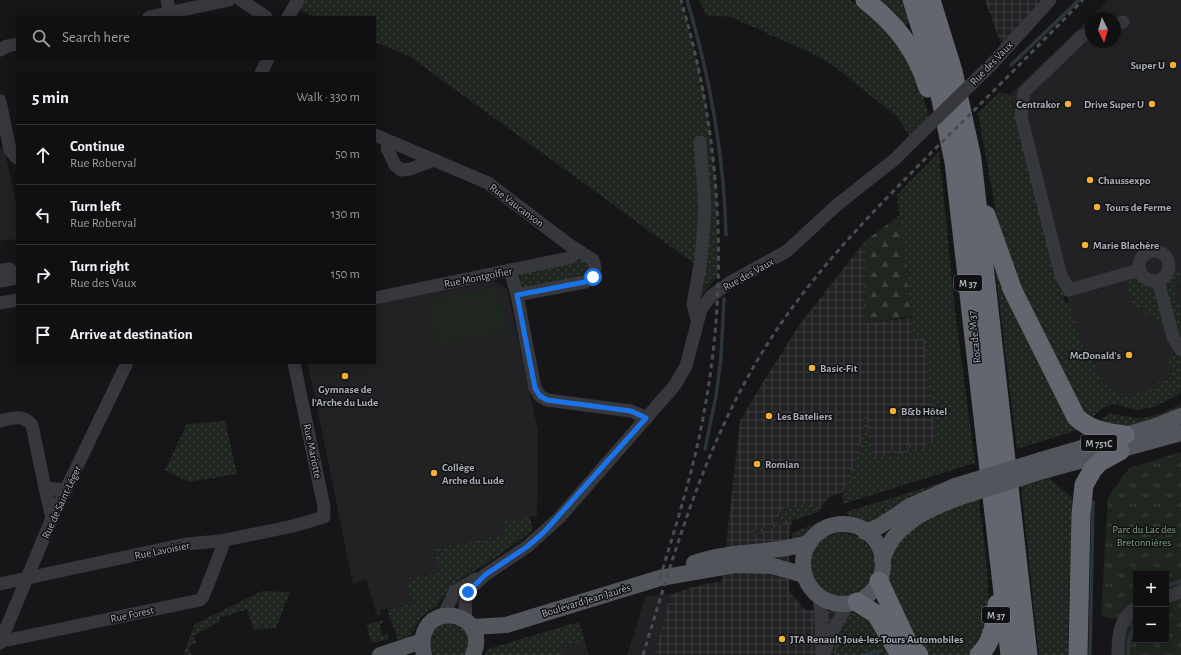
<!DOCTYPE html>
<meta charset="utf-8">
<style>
:root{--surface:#101012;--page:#1e1e20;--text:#f1f3f6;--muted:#9c9d9f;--line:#303032}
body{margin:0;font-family:"Alegreya Sans",sans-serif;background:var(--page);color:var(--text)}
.controls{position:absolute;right:12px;bottom:12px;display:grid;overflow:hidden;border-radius:0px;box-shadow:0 2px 10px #0003}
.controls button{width:36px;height:36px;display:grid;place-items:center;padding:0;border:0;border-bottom:1px solid var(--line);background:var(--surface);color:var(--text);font:20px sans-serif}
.compass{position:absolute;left:1085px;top:12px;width:36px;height:36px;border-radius:50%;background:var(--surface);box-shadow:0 2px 10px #0003;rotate:175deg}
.stop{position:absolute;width:12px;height:12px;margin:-9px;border:3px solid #1a73e8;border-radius:50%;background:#fff}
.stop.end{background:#1a73e8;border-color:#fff;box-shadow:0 1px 4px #0008}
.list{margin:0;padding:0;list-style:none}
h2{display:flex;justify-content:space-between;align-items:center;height:52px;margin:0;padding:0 16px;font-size:17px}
h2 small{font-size:13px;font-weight:400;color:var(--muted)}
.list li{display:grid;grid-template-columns:26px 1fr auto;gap:12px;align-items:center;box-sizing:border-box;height:60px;padding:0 16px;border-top:1px solid var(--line)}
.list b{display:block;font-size:15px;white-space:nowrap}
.list p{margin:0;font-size:13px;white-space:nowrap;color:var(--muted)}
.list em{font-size:13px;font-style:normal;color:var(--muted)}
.icon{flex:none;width:22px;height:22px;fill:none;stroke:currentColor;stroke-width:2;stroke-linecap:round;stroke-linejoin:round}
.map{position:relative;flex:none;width:1181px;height:655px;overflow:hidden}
.search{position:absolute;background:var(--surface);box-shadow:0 2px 10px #0003;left:16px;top:16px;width:360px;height:44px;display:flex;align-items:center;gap:10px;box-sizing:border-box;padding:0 14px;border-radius:0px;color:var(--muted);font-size:15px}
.panel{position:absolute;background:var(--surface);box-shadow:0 2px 10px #0003;left:16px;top:72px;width:360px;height:292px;border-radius:0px}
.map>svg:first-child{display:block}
.built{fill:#222225;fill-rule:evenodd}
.industrial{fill:url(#industrial-grid)}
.grass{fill:url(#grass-dots)}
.forest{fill:url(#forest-firs)}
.park{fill:url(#park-tufts);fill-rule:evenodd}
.pitch{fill:#1e261f}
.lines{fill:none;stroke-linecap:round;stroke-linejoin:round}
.stream{stroke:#2c353c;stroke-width:3.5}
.minor{stroke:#37383d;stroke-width:13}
.major{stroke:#53555c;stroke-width:16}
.highway{stroke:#63666e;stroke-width:19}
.rail{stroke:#4a4c52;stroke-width:3;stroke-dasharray:5 4;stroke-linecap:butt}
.minor-bridge{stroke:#37383d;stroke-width:13}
.major-bridge{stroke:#53555c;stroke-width:16}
.route{stroke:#1a73e8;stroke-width:5}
.poi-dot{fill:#f2b134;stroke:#111113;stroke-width:1.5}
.labels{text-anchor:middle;stroke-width:3;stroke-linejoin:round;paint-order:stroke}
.shield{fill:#111113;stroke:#7b7e86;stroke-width:1}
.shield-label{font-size:10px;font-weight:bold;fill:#a8adb8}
.street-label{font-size:11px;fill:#a8adb8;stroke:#111113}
.poi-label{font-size:11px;font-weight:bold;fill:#a8adb8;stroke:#111113;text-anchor:start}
.park-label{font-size:11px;fill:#7fa381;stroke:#111113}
</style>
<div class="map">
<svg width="1181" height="655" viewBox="0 0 1181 655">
<defs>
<pattern id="industrial-grid" width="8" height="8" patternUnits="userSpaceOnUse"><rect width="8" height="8" fill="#222225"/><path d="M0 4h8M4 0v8" fill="none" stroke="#3f3f43"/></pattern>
<pattern id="grass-dots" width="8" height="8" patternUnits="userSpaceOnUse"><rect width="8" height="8" fill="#1e261f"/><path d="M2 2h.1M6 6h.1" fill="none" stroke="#3c433d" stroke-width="1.8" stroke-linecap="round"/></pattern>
<pattern id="forest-firs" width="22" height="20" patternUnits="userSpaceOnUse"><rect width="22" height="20" fill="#1e261f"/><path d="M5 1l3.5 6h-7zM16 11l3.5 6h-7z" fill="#3c433d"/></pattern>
<pattern id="park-tufts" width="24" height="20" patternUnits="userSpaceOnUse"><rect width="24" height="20" fill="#1e261f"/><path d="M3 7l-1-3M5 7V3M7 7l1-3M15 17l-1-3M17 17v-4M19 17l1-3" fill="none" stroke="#3c433d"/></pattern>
</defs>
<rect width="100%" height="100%" fill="#161618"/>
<g class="built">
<path d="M 1108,0 L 1181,0 L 1181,359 L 1177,355 L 1168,359 L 1173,377 L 1158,381 L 1158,385 L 1153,389 L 1128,397 L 1101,382 L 1096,368 L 1080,339 L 1067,296 L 1056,279 L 1010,95 ZM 1091,18 L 1115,18 L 1115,42 L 1091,42 Z"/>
<path d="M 4,148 L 17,207 L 17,243 L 12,239 L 0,241 L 0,149 Z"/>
<path d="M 494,281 L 507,289 L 538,431 L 537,516 L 502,522 L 504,535 L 436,549 L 439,572 L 407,579 L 411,604 L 380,610 L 381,615 L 377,616 L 366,579 L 353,585 L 308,363 L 375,363 L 375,304 Z"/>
<path d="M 671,594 L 654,655 L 627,655 L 646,596 Z"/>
<path d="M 579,622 L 589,655 L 485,655 L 488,649 Z"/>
</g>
<g class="industrial">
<path d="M 985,0 L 1050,0 L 1003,50 Z"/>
<path d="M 866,240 L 864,323 L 936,315 L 937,466 L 843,489 L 842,492 L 829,497 L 820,509 L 792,520 L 789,537 L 789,591 L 804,609 L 851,613 L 859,612 L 875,624 L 889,655 L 654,655 L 671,594 L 704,584 L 722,582 L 740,421 L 765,379 L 800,324 Z"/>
</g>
<g class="grass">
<path d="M 298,0 L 681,0 C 699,60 712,123 716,185 C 718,215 717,246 718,276 L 698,299 L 696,265 L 409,56 L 375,42 L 375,17 L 315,17 L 294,7 Z"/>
<path d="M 699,0 L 850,0 L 867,10 L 885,26 L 918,77 L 929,116 L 909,135 L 896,116 L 835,67 L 818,56 L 731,17 L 706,15 Z"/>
<path d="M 874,0 L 901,0 L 910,23 L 902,26 Z"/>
<path d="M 1000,92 L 1010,95 L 1056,279 L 1067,296 L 1063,297 L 1065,303 L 1069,302 L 1080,339 L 1096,368 L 1101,382 L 1125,396 L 1153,389 L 1158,385 L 1158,381 L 1173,377 L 1168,359 L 1169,356 L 1174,354 L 1181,359 L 1181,392 C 1169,401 1153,409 1138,410 C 1131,410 1126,406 1119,405 C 1106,402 1096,413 1089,423 L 1076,412 L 1004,248 L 996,212 L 978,113 Z"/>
<path d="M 939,152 L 955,310 L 975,463 L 843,504 L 842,489 L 845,489 L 858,456 L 866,413 L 872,458 L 891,456 L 890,448 L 892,448 L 893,455 L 909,452 L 908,445 L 913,444 L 914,451 L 927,449 L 926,443 L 936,442 L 924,338 L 914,339 L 897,195 Z"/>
<path d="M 994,259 L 1081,429 L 1017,449 Z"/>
<path d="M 579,260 C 586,261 588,265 588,272 L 585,276 L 526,289 L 520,288 L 518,277 L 524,271 Z"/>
<path d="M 1177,266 L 1181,281 L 1173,283 L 1181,310 L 1181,341 L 1166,286 L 1175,267 Z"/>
<path d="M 1130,278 L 1134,278 L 1153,289 L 1164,326 L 1162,328 L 1159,327 L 1154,314 L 1146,316 L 1144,307 L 1135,311 L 1127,286 Z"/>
<path d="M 1181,403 L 1181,411 L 1131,426 L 1097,427 L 1101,420 L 1109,414 C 1118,413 1125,417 1134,418 C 1149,419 1168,412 1181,403 Z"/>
<path d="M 225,421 L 237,474 L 189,482 L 165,470 L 187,424 Z"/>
<path d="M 1049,478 L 1072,498 L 1068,655 L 1039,655 L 1021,486 Z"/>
<path d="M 953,479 L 867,524 C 857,523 851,520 846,512 Z"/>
<path d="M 979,499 C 982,532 995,605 985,636 C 983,642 973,653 966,655 C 958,655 939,655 930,655 L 916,643 L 887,581 L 889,559 L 896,542 L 932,512 Z"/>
<path d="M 809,504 L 820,511 L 754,534 L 753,530 L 780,523 L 778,514 L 784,508 Z"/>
<path d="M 530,517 L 533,530 L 497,557 L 453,584 L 437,606 L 423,615 L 411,634 L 406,638 L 398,640 L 387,609 L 411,604 L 407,579 L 439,572 L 435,549 L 504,535 L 502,522 Z"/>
<path d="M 826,519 L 803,539 L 791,544 L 792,533 Z"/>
<circle cx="842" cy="566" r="33"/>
<path d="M 262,591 L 290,592 L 276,628 L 254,630 L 247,609 L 219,618 L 220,621 L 193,636 L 197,643 L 189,646 L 191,655 L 183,655 L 195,624 Z"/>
<path d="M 859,612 L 875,624 L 889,655 L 836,655 C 839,637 838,616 859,612 Z"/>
<path d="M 382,620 L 383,623 L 380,624 L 382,635 L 388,634 L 389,639 L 372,643 L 366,625 Z"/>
<path d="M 456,621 L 470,635 L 467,655 L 433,655 C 425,645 430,635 436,625 Z"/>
<path d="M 579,622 L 585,640 L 562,647 L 562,655 L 485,655 L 488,649 Z"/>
</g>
<path class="forest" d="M 900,215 L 911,317 L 864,323 L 866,240 Z"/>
<path class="park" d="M 1181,452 L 1181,655 L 1118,655 L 1123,621 L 1101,616 L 1108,497 L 1129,468 ZM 1136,574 L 1166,574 L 1166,640 L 1136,640 Z"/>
<path class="pitch" d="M 498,287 L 507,332 L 436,346 L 427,300 Z"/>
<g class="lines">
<g class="stream">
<path d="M 687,0 C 710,77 724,154 726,235"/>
<path d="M 1011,65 L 1079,0"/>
<path d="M 705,449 L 716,396 L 721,358 L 724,299"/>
<path d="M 1166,586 L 1181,581"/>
<path d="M 864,655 L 880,651"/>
<path d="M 1090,655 L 1093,502"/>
<path d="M 1128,655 L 1129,640 L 1136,623"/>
</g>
<g class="minor">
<path d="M 167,0 L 170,13"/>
<path d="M 241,0 L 266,17"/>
<path d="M 149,17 L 229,0"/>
<path d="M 288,17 L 298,0"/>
<path d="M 1115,25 L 1123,22"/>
<path d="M 1091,33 L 1082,36 L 1024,92 L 1021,116 L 1061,276 L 1069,290 L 1139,270"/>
<path d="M 0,50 L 7,46 L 17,44"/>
<path d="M 993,63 L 1050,0"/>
<path d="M 261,73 L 268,59"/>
<path d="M 0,101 L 10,150 L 17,158"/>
<path d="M 375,135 L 488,183 L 568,244 L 593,260 L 595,267 L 593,277 L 585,282 L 517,295"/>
<path d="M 387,148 L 395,165 L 401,170 L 410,169 L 435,160"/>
<circle cx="1154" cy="266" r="15"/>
<path d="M 0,270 L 10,269 L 17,276"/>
<path d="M 510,270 L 517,295 L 535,388 L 540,396 L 547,400 L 631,411 L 647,418"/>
<path d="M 0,281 L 17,278"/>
<path d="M 1158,281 L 1173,337 L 1181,350"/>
<path d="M 375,298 L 569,258 L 580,251"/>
<path d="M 0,303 L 17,300"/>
<path d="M 697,319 L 693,304 L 701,260 L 705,208 L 700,142"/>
<path d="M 0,421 C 13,418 23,414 32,425 L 45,488"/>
<path d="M 52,518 L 45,488 L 66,490"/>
<path d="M 0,584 L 186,544 L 220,541 L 293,526 L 324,517 L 324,507 L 294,363"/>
<path d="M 819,596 L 821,616 L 822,655"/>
<path d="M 1166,597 L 1181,592"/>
<path d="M 443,616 L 455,591 L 476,579"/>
<path d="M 466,620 L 465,602 L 471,588 L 485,575 L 528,546 L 559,518 L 675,385 L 686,366 L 701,309 L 711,296 L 729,283 L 787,251 L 838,204 L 894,160 L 912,142"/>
<path d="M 2,638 L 8,640 L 200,600 L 203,597 L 222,548 L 220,541"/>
<path d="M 0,643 L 52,518 L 127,363"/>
<path d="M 825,651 L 832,632 L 848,604"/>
<path d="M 1118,655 C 1118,636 1119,619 1136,608"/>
</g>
<g class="major">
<path d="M 1041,460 L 1156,426 L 1181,416"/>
<path d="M 1043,471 L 1181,433"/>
<circle cx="843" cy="564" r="40"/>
<path d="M 865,532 L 880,526 L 910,506 L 955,486"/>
<path d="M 882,559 C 886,552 889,543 894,537 C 911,517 934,507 958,498"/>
<path d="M 694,563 C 732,549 773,555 810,542"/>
<path d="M 472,627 L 506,625 L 660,578 L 735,565 L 773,566 L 804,575"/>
<path d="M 380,655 L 422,641"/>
<path d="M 424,655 C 411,597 493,608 473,655"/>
</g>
<g class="highway">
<path d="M 865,0 C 896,24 917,51 928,88"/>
<path d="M 912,0 L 936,76 L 954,162 L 1010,655"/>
<path d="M 931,0 L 953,71 L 972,159 L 1028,655"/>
<path d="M 986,215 L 1013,291 L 1076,417 C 1090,430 1106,433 1125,435"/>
<path d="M 879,581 L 908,643 L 919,655"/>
<path d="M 857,602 L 876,614 L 900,655"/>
<path d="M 979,655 C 993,642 995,622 997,604"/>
<path d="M 1078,655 L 1081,514 L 1084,485 L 1093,469 L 1100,462 L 1120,451"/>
</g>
<g class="rail">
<path d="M 660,578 C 676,525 693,472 703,418 C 730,279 721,135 681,0"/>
<path d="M 643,655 C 675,550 705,445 763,351 C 811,273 876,208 941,143 C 989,96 1036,48 1083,0"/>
</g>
<path class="minor-bridge" d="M 912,142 L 993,63"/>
<g class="major-bridge">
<path d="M 955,486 L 1041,460"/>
<path d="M 958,498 L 1043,471"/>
</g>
</g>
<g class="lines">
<path class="route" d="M 468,592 L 485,575 L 528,546 L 544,532 L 646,418 L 631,411 L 547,400 L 540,396 L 535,388 L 517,295 L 585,282 L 593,277"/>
</g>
<g class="poi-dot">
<circle cx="1173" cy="65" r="4"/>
<circle cx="1068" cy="104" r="4"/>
<circle cx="1152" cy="104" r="4"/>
<circle cx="1090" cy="180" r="4"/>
<circle cx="1097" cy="207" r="4"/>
<circle cx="1085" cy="245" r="4"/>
<circle cx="1129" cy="355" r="4"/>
<circle cx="812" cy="368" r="4"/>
<circle cx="345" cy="376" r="4"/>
<circle cx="893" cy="411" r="4"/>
<circle cx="769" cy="416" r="4"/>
<circle cx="757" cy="464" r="4"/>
<circle cx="434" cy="473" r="4"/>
<circle cx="782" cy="639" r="4"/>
</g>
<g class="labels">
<g class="shield">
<rect x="954" y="275" width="28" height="16" rx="3"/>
<rect x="1081" y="435" width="36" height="16" rx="3"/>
<rect x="982" y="607" width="28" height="16" rx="3"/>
</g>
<g class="shield-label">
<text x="968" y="287">M 37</text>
<text x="1099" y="447">M 751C</text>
<text x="996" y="619">M 37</text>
</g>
<g class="street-label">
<text transform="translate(991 63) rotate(-46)" y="4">Rue des Vaux</text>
<text transform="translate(517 205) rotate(37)" y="4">Rue Vaucanson</text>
<text transform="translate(748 274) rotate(-29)" y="4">Rue des Vaux</text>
<text transform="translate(478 277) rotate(-11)" y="4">Rue Montgolfier</text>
<text transform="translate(974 337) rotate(-96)" y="4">Rocade M 37</text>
<text transform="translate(313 451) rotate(78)" y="4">Rue Mariotte</text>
<text transform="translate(61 502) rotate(-65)" y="4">Rue de Saint-Léger</text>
<text transform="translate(162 550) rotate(-11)" y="4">Rue Lavoisier</text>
<text transform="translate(586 600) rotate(-17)" y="4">Boulevard Jean Jaurès</text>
<text transform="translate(132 614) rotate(-12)" y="4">Rue Forest</text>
</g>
<g class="poi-label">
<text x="1165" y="69" text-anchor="end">Super U</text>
<text x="1060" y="108" text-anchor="end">Centrakor</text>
<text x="1144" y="108" text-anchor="end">Drive Super U</text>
<text x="1098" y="184">Chaussexpo</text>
<text x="1105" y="211">Tours de Ferme</text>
<text x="1093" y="249">Marie Blachère</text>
<text x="1121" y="359" text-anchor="end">McDonald's</text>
<text x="820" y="372">Basic-Fit</text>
<text x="345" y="393" text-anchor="middle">Gymnase de<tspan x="345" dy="13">l’Arche du Lude</tspan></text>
<text x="901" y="415">B&amp;b Hôtel</text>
<text x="777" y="420">Les Bateliers</text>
<text x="765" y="468">Romian</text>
<text x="442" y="471">Collège<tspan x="442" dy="13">Arche du Lude</tspan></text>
<text x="790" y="643">JTA Renault Joué-les-Tours Automobiles</text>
</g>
<g class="park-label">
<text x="1144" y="533">Parc du Lac des<tspan x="1144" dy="13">Bretonnières</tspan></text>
</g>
</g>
</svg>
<div class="controls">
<button>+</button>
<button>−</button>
</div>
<svg class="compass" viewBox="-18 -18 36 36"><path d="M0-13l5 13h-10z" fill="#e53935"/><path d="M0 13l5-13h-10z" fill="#9c9d9f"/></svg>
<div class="stop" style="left:593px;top:277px"></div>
<div class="stop end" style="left:468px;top:592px"></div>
<div class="search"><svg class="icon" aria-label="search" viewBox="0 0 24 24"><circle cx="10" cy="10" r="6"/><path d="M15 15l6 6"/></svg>Search here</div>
<section class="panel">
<h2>5 min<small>Walk · 330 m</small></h2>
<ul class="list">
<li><svg class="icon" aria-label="ahead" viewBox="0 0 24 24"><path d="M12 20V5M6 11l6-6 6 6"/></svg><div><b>Continue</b><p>Rue Roberval</p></div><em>50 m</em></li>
<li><svg class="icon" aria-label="left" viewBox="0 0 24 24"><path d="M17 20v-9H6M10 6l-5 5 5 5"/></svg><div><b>Turn left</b><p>Rue Roberval</p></div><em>130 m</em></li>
<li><svg class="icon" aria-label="right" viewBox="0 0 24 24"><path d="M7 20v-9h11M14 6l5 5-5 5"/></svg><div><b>Turn right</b><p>Rue des Vaux</p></div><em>150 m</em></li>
<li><svg class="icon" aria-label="arrive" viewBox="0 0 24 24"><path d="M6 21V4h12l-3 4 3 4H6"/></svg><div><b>Arrive at destination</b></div></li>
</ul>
</section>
</div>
